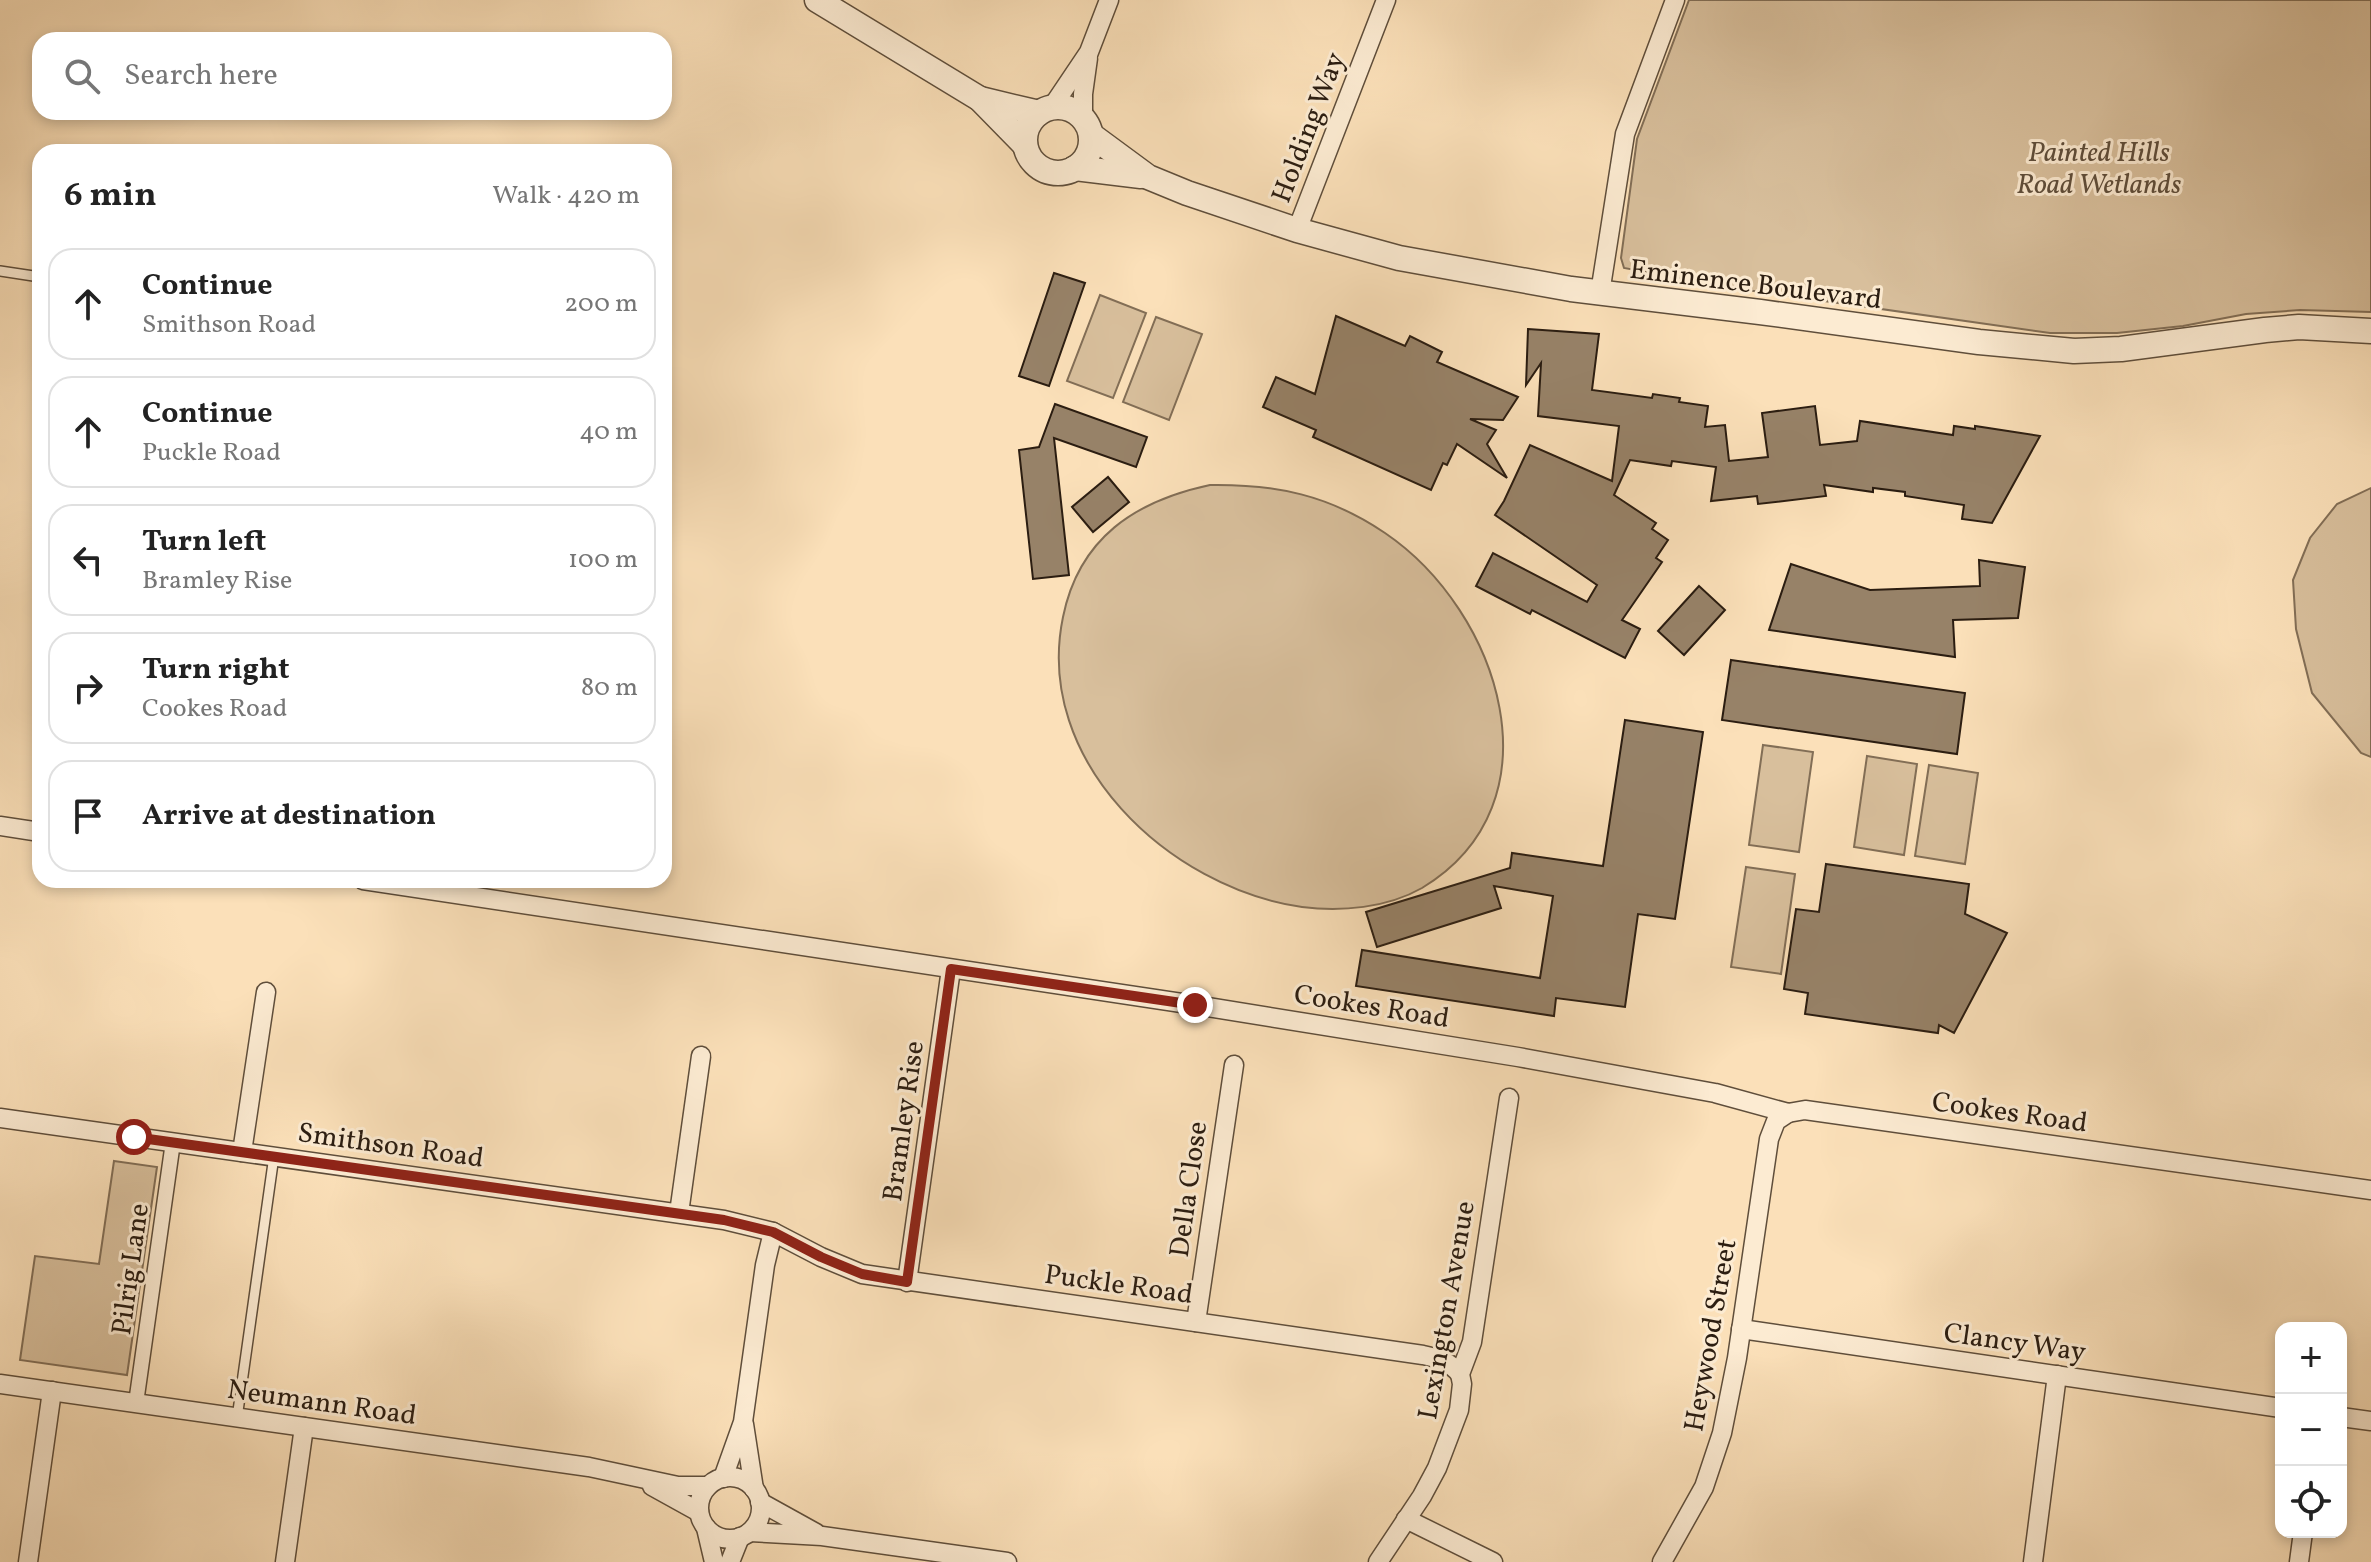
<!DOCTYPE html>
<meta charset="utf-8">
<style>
:root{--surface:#fff;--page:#f6f6f6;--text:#222;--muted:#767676;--line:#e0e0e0}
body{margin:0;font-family:Vollkorn,serif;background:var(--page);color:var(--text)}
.controls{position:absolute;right:24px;bottom:24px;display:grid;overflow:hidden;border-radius:16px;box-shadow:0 4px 12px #0003}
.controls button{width:72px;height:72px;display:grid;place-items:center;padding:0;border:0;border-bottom:2px solid var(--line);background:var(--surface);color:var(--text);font:40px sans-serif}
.stop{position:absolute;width:24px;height:24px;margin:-18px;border:6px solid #8f2418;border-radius:50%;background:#fff}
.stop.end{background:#8f2418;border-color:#fff;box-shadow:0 2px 8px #0008}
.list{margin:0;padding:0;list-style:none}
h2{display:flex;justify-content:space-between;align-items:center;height:104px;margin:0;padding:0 32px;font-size:34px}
h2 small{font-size:26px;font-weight:400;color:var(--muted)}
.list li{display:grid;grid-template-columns:52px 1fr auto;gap:24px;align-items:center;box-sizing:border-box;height:112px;margin:0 16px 16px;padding:0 16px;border:2px solid var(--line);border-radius:24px}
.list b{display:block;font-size:30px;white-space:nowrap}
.list p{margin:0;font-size:26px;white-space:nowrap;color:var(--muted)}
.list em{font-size:26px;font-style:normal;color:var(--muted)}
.icon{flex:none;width:44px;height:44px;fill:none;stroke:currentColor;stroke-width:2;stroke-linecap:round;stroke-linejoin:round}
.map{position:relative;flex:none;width:2371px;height:1562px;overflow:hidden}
.search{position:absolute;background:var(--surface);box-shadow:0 4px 12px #0003;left:32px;top:32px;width:640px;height:88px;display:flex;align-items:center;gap:20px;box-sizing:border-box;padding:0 28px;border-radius:24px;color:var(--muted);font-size:30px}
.panel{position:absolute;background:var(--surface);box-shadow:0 4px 12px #0003;left:32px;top:144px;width:640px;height:744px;border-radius:24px}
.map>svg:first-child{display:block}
.green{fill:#d8bf9c;stroke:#826e56;stroke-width:2}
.building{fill:#978268;stroke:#2b1d11;stroke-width:2}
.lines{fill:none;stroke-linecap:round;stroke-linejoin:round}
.service-casing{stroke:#5f4e3b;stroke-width:12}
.pedestrian-casing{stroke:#5f4e3b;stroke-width:17}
.minor-casing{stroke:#5f4e3b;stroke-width:21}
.tertiary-casing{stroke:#5f4e3b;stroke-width:27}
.service{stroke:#fcebd2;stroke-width:9}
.pedestrian{stroke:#fcebd2;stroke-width:14}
.minor{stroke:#fcebd2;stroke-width:18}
.tertiary{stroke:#fcebd2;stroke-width:24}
.route{stroke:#8f2418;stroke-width:10}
.labels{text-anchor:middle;stroke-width:6;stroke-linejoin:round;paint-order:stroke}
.street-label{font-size:28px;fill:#2b1d11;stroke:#fcebd2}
.park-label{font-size:28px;font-style:italic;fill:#5f4e3b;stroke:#fcebd2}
</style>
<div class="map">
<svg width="2371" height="1562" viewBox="0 0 2371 1562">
<rect width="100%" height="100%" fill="#fbe0b9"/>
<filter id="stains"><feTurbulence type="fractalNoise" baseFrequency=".0025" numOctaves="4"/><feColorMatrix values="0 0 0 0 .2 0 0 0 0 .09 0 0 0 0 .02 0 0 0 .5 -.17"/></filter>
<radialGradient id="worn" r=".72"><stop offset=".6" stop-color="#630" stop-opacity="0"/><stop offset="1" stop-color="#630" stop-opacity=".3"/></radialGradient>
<g class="green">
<path d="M 1689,0 L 2371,0 L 2371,312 L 2300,310 L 2246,314 L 2183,326 L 2117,333 L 2050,333 L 1726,287 L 1624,268 L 1621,258 L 1637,139 Z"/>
<path d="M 1100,295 L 1146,313 L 1113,398 L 1067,381 Z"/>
<path d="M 1156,317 L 1202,334 L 1169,420 L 1123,402 Z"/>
<path d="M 1210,485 C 1276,484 1329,495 1385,533 C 1500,611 1563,803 1422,888 C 1387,908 1341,912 1302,907 C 1169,888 1033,761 1063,617 C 1079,538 1135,501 1210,485 Z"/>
<path d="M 2371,488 L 2371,757 L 2361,753 L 2312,693 L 2296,629 L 2293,580 L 2310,538 L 2337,504 Z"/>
<path d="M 1763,745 L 1813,752 L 1799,852 L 1749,845 Z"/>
<path d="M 1867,756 L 1917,764 L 1904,855 L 1854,847 Z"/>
<path d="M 1929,765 L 1978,773 L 1965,864 L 1915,856 Z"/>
<path d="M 1746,867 L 1795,874 L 1781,974 L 1731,967 Z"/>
<path d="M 114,1161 L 157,1167 L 127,1375 L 20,1360 L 35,1256 L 99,1264 Z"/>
</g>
<g class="building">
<path d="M 1054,273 L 1085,283 L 1049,386 L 1019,376 Z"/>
<path d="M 1336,316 L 1405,346 L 1410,336 L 1442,352 L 1437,362 L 1518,397 L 1503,420 L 1470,419 L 1496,430 L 1487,444 L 1507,478 L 1457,444 L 1447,465 L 1443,463 L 1431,490 L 1313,437 L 1316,430 L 1263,407 L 1276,377 L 1315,394 Z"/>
<path d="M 1528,329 L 1599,334 L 1592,390 L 1652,398 L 1653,394 L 1680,398 L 1679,402 L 1708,406 L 1705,427 L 1725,425 L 1729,461 L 1768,457 L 1762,413 L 1815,406 L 1820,445 L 1857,441 L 1860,421 L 1953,435 L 1954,426 L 1975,429 L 1975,426 L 2040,436 L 1992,523 L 1962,519 L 1964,505 L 1905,496 L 1905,492 L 1873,488 L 1873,492 L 1824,485 L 1826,496 L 1758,504 L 1757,496 L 1711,501 L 1716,467 L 1672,461 L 1671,466 L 1630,460 L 1614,495 L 1656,523 L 1652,529 L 1668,540 L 1656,558 L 1662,562 L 1622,620 L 1640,629 L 1625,658 L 1532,610 L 1530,614 L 1476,586 L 1493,553 L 1587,602 L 1597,585 L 1495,515 L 1504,501 L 1530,445 L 1612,481 L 1619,426 L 1538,416 L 1541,363 L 1526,385 Z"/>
<path d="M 1055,404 L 1147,437 L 1136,467 L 1054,438 L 1069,575 L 1033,579 L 1019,450 L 1039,447 Z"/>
<path d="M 1108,477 L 1129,502 L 1093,532 L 1072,507 Z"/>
<path d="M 1979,560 L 2025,567 L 2018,618 L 1953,620 L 1955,657 L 1769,630 L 1791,564 L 1870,590 L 1980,586 Z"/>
<path d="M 1699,586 L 1725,610 L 1684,655 L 1658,631 Z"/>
<path d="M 1731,660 L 1965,693 L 1957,754 L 1722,720 Z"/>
<path d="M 1625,720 L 1703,732 L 1675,919 L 1638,914 L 1625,1007 L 1556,998 L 1554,1016 L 1356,986 L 1362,950 L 1540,978 L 1553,896 L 1494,886 L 1501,908 L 1377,947 L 1366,912 L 1510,868 L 1512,853 L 1603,866 Z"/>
<path d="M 1826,864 L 1969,884 L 1965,914 L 2007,933 L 1954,1033 L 1939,1025 L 1938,1033 L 1805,1014 L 1808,993 L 1784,989 L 1796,909 L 1819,912 Z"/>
</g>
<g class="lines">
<defs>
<g id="service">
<path d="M 0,271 L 40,277"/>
<path d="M 237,1418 L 274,1156"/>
</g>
<path id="pedestrian" d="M 136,1403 L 173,1142"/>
<g id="minor">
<path d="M 1052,107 L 1089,52 L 1109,0"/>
<path d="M 1083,119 L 1083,94 L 1088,58"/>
<path d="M 1297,230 L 1386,0"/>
<path d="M 1600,293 L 1625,134 L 1675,0"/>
<path d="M 0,826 L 40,832"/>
<path d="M 363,880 L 1195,1005 L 1518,1057 L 1715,1093 L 1788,1113 L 1805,1110 L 2371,1190"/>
<path d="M 0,1118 L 724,1220 L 773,1232 L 821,1257 L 862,1274 L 1423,1355 C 1438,1358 1450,1362 1460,1374"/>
<path d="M 242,1152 L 266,992"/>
<path d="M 679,1213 L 701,1056"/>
<path d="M 907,1282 L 951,969"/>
<path d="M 1196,1322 L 1234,1065"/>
<path d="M 1741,1329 L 2281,1408"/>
<path d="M 0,1384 L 589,1467 L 678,1486 L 708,1486"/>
<path d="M 2341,1417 L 2371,1421"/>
<path d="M 744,1424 L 754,1489"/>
<circle cx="730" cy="1508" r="31"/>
<path d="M 723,1478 L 743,1422 L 765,1265 L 773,1232"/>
<path d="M 652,1486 L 699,1512"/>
<path d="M 760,1502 L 816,1533"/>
<path d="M 1406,1519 L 1493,1562"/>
<path d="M 706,1528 L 714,1562"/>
<path d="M 750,1532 L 822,1536 L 1007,1562"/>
<path d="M 28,1562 L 52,1391"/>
<path d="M 285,1562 L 304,1427"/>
<path d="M 730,1562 L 740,1537"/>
<path d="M 1378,1562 L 1422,1496 L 1437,1468 L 1459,1410 L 1462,1384 L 1460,1374 L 1472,1342 L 1509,1098"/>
<path d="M 1662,1562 L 1704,1487 L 1722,1433 L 1737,1358 L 1769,1139 L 1776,1121 L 1788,1113"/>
<path d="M 2033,1562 L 2057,1375"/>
<path d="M 2299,1562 L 2303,1532"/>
</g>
<g id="tertiary">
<path d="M 817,0 L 980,99 L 1025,145"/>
<path d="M 980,99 L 1039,113"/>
<circle cx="1058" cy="140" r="33"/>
<path d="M 1091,135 L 1148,177 L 1187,193 L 1297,230 L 1399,258 L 1571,289 L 1760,312 L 1979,342 L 2074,351 L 2121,349 L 2265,330 L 2299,327 L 2371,331"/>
<path d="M 1075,168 L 1141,176"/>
</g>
</defs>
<use href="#service" class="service-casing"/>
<use href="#pedestrian" class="pedestrian-casing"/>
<use href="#minor" class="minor-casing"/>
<use href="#tertiary" class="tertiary-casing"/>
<use href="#service" class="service"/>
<use href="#pedestrian" class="pedestrian"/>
<use href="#minor" class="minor"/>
<use href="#tertiary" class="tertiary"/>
</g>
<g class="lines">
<path class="route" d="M 134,1137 L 724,1220 L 773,1232 L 821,1257 L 862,1274 L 907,1282 L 951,969 L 1195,1005"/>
</g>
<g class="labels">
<g class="street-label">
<text transform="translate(1307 127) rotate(-69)" y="10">Holding Way</text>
<text transform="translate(1756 283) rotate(7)" y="10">Eminence Boulevard</text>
<text transform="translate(1372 1005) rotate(9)" y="10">Cookes Road</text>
<text transform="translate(2010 1111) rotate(8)" y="10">Cookes Road</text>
<text transform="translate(902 1121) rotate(-82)" y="10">Bramley Rise</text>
<text transform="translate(391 1144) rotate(8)" y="10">Smithson Road</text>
<text transform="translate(1187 1189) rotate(-82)" y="10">Della Close</text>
<text transform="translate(129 1269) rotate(-82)" y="10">Pilrig Lane</text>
<text transform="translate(1119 1283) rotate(8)" y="10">Puckle Road</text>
<text transform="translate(1445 1310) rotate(-80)" y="10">Lexington Avenue</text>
<text transform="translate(1709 1335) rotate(-80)" y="10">Heywood Street</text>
<text transform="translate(2015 1341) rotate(8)" y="10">Clancy Way</text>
<text transform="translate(322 1401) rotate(8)" y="10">Neumann Road</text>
</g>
<g class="park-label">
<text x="2099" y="161">Painted Hills<tspan x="2099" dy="32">Road Wetlands</tspan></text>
</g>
</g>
<rect width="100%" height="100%" filter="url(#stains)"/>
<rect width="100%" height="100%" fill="url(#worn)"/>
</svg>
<div class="controls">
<button>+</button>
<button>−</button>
<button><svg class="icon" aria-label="locate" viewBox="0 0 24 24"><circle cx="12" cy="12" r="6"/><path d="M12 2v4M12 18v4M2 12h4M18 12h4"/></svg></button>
</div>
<div class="stop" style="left:134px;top:1137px"></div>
<div class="stop end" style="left:1195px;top:1005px"></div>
<div class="search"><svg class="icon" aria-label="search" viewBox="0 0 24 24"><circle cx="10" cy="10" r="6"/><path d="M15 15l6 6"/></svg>Search here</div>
<section class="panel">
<h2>6 min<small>Walk · 420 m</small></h2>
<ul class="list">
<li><svg class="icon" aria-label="ahead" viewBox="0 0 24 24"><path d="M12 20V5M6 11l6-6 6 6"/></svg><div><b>Continue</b><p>Smithson Road</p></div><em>200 m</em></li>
<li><svg class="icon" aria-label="ahead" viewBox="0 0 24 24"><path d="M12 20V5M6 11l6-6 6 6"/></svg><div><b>Continue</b><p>Puckle Road</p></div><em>40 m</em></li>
<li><svg class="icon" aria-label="left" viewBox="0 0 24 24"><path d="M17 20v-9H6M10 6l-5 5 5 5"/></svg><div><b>Turn left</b><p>Bramley Rise</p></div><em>100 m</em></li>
<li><svg class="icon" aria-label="right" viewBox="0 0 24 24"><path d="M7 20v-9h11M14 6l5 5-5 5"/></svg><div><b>Turn right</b><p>Cookes Road</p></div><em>80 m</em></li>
<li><svg class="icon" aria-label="arrive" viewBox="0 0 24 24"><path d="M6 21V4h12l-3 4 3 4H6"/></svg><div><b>Arrive at destination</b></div></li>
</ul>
</section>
</div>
